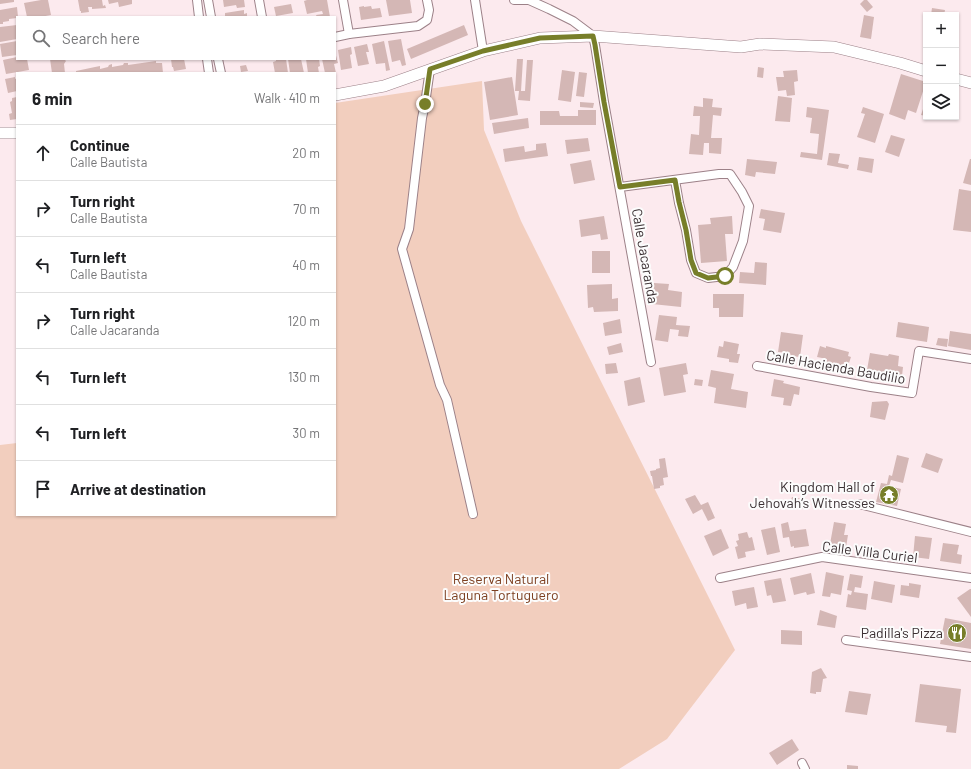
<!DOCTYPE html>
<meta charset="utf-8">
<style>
:root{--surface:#fff;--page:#f2f2f2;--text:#202124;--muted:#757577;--line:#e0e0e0}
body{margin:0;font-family:Barlow,sans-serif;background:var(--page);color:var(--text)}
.controls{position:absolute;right:12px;top:12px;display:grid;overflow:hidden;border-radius:0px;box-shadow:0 1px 3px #0004}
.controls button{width:36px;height:36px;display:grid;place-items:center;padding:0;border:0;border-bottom:1px solid var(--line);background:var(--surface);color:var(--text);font:20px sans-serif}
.stop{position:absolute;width:12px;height:12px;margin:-9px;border:3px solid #777e29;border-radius:50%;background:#fff}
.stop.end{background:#777e29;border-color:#fff;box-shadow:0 1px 4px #0008}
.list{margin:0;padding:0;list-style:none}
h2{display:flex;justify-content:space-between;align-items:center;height:52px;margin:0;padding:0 16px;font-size:17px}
h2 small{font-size:13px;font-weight:400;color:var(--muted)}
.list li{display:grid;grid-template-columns:26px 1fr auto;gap:12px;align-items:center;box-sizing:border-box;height:56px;padding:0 16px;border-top:1px solid var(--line)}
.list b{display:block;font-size:15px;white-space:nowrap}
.list p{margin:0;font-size:13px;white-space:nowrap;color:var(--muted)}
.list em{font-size:13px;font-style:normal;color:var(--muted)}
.icon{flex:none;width:22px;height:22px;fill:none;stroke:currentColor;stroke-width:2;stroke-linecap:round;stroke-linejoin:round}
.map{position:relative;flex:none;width:971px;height:769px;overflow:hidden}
.search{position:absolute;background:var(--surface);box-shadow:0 1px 3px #0004;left:16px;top:16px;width:320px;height:44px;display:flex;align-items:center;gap:10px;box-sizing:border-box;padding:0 14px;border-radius:0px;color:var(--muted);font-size:15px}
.panel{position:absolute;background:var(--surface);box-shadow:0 1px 3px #0004;left:16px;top:72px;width:320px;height:444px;border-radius:0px}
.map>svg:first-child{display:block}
.green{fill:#f2cebe}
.building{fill:#d4b7b5}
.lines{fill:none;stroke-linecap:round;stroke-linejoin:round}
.street-casing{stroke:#9c8188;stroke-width:10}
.secondary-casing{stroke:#9c8188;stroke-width:12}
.street{stroke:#fff;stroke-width:8}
.secondary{stroke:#fff;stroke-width:11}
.route{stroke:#777e29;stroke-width:5}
.labels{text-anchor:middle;stroke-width:4;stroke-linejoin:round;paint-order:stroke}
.street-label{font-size:14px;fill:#3b3033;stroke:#fcfcfc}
.poi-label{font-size:14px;fill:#3b3033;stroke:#fcfcfc;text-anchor:end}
.park-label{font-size:14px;fill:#7d4021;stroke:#fcfcfc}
</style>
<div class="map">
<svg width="971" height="769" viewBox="0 0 971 769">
<rect width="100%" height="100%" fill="#fceaee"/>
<path class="green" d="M 482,81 L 484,130 L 521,221 L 735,650 L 667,739 L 619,769 L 0,769 L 0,445 L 17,443 L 17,515 L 335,515 L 335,103 Z"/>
<g class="building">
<path d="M 0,0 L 14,0 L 14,2 L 0,4 Z"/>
<path d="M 41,0 L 48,0 L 51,15 L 40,17 L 27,17 L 24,3 Z"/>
<path d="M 78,0 L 102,0 L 103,6 L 105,5 L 106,8 L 92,9 L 92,7 L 88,7 L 89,12 L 81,13 L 81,11 L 80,11 Z"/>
<path d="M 108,0 L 132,0 L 132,4 L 119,7 L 118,2 L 109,4 Z"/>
<path d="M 223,0 L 244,0 L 245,7 L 237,8 L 236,5 L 224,7 Z"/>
<path d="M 307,0 L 327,0 L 330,17 L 317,17 L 316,15 L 323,14 L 322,11 L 307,14 L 304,1 Z"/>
<path d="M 386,0 L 410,0 L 412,13 L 389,16 Z"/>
<path d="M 864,0 L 867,0 L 873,7 L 867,12 L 860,4 Z"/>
<path d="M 291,4 L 293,13 L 276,16 L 274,7 Z"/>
<path d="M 364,6 L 364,7 L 371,6 L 372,9 L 380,8 L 382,17 L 361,20 L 359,7 Z"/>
<path d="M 17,7 L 18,17 L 17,17 L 17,18 L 9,19 L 9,21 L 3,22 L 3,24 L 0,24 L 0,10 Z"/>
<path d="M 932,8 L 945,10 L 944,15 L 931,15 Z"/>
<path d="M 244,10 L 244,14 L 247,13 L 247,17 L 225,17 L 225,13 Z"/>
<path d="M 864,15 L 874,17 L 871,39 L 860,37 Z"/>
<path d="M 17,25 L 17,39 L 0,42 L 0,27 Z"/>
<path d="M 464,25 L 468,35 L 411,59 L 407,49 Z"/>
<path d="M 401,39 L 406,65 L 402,66 L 400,60 L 392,62 L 388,41 Z"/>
<path d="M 17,41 L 17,55 L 2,57 L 0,44 Z"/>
<path d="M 384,41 L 390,70 L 386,71 L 385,63 L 376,64 L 372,44 Z"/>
<path d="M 367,44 L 369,52 L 366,52 L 369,64 L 358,66 L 354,47 Z"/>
<path d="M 351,47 L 352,54 L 350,55 L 352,68 L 341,70 L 338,50 Z"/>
<path d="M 335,52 L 338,63 L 334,64 L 336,73 L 325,73 L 322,59 L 335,59 Z"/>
<path d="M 17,57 L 17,59 L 27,59 L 29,70 L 6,74 L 3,60 Z"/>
<path d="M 50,59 L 64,59 L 66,61 L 64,64 L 65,73 L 52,73 Z"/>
<path d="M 171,59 L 184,59 L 186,69 L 174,71 L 173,67 L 172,67 Z"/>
<path d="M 281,59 L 286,59 L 288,73 L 275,73 L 273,62 L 276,61 L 276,60 Z"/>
<path d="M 288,59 L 301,59 L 304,73 L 290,73 Z"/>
<path d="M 306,59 L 319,59 L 320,66 L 318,67 L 319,73 L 308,73 Z"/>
<path d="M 517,59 L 523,59 L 521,91 L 525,91 L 527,60 L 533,60 L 530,101 L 518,100 L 519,91 L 515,91 Z"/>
<path d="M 156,61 L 156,63 L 162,63 L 163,73 L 76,73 L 76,71 L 95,67 L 100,66 L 100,69 L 108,67 L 109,65 L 112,64 L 112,67 L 123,65 L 124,63 L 128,63 L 128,65 Z"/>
<path d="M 246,65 L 248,71 L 241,72 L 240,66 Z"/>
<path d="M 758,67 L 764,68 L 763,78 L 757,77 Z"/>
<path d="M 562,70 L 575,72 L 571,102 L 558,100 Z"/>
<path d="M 797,70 L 798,81 L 794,82 L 795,95 L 787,96 L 786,90 L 778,91 L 776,77 L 784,77 L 783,71 Z"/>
<path d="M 579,72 L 587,73 L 584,97 L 576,96 Z"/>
<path d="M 901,74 L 926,82 L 916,113 L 908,110 L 905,120 L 889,114 Z"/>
<path d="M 15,77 L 15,79 L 17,78 L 17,91 L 8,93 L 5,79 Z"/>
<path d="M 512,77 L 518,115 L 490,120 L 484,82 Z"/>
<path d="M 778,96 L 792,98 L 790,122 L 775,121 Z"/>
<path d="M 17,97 L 17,119 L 10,120 L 9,114 L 12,113 L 10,102 L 12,101 L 12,98 Z"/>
<path d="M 703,98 L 713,99 L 712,107 L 722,108 L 721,116 L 713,115 L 711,138 L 722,138 L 721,154 L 709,153 L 709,143 L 704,143 L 703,155 L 689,154 L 691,134 L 699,135 L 700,116 L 693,116 L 694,106 L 703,107 Z"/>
<path d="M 926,100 L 926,116 L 921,115 Z"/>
<path d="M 580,102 L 594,103 L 593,108 L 580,107 Z"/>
<path d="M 807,107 L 829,110 L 822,160 L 800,157 L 801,152 L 817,154 L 819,134 L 810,133 L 812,118 L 806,117 Z"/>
<path d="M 863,107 L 884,114 L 875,143 L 857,137 L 865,114 L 861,113 Z"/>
<path d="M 578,110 L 596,110 L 596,125 L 540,125 L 540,111 L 559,111 L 560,116 L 578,116 Z"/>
<path d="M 528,118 L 529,128 L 494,134 L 492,123 Z"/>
<path d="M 891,135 L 905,139 L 899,157 L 885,152 Z"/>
<path d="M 588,138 L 590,151 L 567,154 L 565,140 Z"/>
<path d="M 546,143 L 548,156 L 505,162 L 503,149 L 524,146 L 525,152 L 536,150 L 536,144 Z"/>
<path d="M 829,153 L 840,154 L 838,163 L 849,165 L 848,169 L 827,165 Z"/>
<path d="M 859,157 L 874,159 L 872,173 L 857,170 Z"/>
<path d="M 747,159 L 777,162 L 775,174 L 756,172 L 755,177 L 745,175 Z"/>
<path d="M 970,159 L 971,159 L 971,185 L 963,183 Z"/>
<path d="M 591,160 L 595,180 L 574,184 L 570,164 Z"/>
<path d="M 959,189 L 971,191 L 971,232 L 953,230 Z"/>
<path d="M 761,209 L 785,213 L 781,233 L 763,230 L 765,219 L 759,218 Z"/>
<path d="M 604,216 L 608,239 L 601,240 L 600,234 L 581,237 L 579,220 Z"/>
<path d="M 732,216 L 733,234 L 725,234 L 727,261 L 701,263 L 698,225 L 711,224 L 710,218 Z"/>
<rect x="592" y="251" width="18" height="22"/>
<path d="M 755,262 L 767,263 L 766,285 L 739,283 L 740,272 L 754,273 Z"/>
<path d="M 654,283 L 669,284 L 668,290 L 682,292 L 681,307 L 652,304 Z"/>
<path d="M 612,284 L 612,299 L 618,298 L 618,311 L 594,312 L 593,307 L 588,308 L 587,285 Z"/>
<path d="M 713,294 L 744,294 L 743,317 L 719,317 L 719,308 L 713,308 Z"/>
<path d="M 659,315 L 677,317 L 676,325 L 690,326 L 688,337 L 678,336 L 679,330 L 670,329 L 668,342 L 655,340 Z"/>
<path d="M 620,319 L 622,333 L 605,336 L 603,323 Z"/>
<path d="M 898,322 L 929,327 L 927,342 L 896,337 Z"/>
<path d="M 950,331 L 971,334 L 971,350 L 948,346 Z"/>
<path d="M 781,332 L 803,335 L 800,357 L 791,356 L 790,353 L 778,352 Z"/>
<path d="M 938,338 L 948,339 L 947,347 L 936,345 Z"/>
<path d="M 724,341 L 739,344 L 737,354 L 740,354 L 738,363 L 729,362 L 729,359 L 717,357 L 719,346 L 723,347 Z"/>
<path d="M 621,343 L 623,352 L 609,355 L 607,347 Z"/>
<path d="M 820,346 L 826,348 L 826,346 L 849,352 L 848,356 L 851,357 L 849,363 L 844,362 L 843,367 L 826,363 L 827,359 L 817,357 Z"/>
<path d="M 870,353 L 888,356 L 889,354 L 899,356 L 898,366 L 903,367 L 902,376 L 867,370 Z"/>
<path d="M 616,363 L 618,373 L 606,374 L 605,364 Z"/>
<path d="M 686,363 L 688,374 L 683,375 L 686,392 L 664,396 L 659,368 Z"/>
<path d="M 711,370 L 734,374 L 731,389 L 748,392 L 746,408 L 714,403 L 716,388 L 708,386 Z"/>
<path d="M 640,377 L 645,402 L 628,406 L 624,381 Z"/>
<path d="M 695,379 L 703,380 L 702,386 L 694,385 Z"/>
<path d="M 774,379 L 784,381 L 783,383 L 800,387 L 799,395 L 794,394 L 791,406 L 783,405 L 784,398 L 771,396 Z"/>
<path d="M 887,401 L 889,404 L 885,420 L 870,417 L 872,402 Z"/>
<path d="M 926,453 L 943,459 L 938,473 L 921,467 Z"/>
<path d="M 897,455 L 909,458 L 903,483 L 891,480 L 889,486 L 901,489 L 897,506 L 876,502 L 881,483 L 887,484 L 889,475 L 892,476 Z"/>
<path d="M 665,458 L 668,477 L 663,478 L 664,485 L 660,486 L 660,488 L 654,489 L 652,476 L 651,476 L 650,471 L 656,470 L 656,469 L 660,468 L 659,459 Z"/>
<path d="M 695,495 L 701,505 L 708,502 L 715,518 L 708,521 L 702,509 L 693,514 L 685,499 Z"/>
<path d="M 792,497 L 807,500 L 804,509 L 789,506 Z"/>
<path d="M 788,522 L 790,531 L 806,529 L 809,546 L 794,548 L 794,546 L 791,547 L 789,537 L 783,538 L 781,524 Z"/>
<path d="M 834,522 L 846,524 L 844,535 L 848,535 L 846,547 L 830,544 Z"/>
<path d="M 775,527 L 780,552 L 767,555 L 761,530 Z"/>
<path d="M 721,529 L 729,548 L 713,556 L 704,536 Z"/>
<path d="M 747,532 L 749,538 L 752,537 L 755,550 L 745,552 L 746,557 L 738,559 L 735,547 L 738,546 L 736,541 L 739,540 L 738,534 Z"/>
<path d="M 915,536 L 932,538 L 929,559 L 913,557 Z"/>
<path d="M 943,543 L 959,545 L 957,554 L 962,555 L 961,564 L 940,561 Z"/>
<path d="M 826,572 L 844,576 L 841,595 L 831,593 L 830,597 L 822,596 Z"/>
<path d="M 811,573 L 815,593 L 807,595 L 806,592 L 794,595 L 790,578 Z"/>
<path d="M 850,574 L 863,576 L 861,588 L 855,587 L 854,592 L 868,594 L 866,610 L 846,607 L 848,594 L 851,595 L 852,591 L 847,590 Z"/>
<path d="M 781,578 L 786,601 L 773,603 L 771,595 L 767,596 L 764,581 Z"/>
<path d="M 874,581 L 895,585 L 892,603 L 871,599 Z"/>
<path d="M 909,583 L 921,585 L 919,598 L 900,595 L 901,585 L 909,586 Z"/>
<path d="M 754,587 L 758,607 L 747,609 L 746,603 L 735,606 L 732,591 Z"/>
<path d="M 970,589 L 971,589 L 971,617 L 957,598 Z"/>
<path d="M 820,610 L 837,616 L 835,628 L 817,625 Z"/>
<path d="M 945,618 L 971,623 L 971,649 L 940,644 Z"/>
<path d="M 781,630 L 802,631 L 802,645 L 781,644 Z"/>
<path d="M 821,668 L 827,678 L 823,679 L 821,692 L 816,692 L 816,694 L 810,693 L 812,672 Z"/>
<path d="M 920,684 L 961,689 L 956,733 L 946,732 L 947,726 L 915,722 Z"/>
<path d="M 849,691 L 871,694 L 867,715 L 845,712 Z"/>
<path d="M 792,739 L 799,750 L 777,765 L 769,753 Z"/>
<path d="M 847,765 L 858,766 L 858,769 L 847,769 Z"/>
</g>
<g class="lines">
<defs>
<g id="street">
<path d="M 197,0 L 199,17"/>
<path d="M 208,0 L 211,17"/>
<path d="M 259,0 L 262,17"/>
<path d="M 343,0 L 349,34"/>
<path d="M 475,0 L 483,51"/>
<path d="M 514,0 L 529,0 L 549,9 L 573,21 L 593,36 L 595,45 L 604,102 L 651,362"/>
<path d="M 335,37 L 349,34 L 418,26 L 427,20 L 429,10 L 427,0"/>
<path d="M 207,59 L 209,73"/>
<path d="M 218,59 L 221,73"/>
<path d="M 430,69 L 425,104 L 422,118 L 409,229 L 402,249 L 440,385 L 447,400 L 473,514"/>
<path d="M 620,187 L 719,174 L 730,174 L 742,192 L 749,206 L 743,241 L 733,267 L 725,276 L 708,278 L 696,273 L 691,260 L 686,230 L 679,203 L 675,180"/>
<path d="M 757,366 L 871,387 L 912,393 L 919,351 L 971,359"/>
<path d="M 859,504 L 971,532"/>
<path d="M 720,578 L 822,557 L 971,578"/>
<path d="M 846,640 L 971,657"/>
<path d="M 802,763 L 805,769"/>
</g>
<g id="secondary">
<path d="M 956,79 L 971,83"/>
<path d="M 335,95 L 384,86 L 483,51 L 540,38 L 593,36 L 741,47 L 760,44 L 834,47 L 900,63 L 926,71"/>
<path d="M 0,133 L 17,133"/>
</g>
</defs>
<use href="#street" class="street-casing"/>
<use href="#secondary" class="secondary-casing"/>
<use href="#street" class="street"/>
<use href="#secondary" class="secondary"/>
</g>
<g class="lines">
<path class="route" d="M 425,104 L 430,69 L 483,51 L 540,38 L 593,36 L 595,45 L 604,102 L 620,187 L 675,180 L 679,202 L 686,230 L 691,260 L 696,273 L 708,278 L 725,276"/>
</g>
<defs>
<symbol id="temple-disc" viewBox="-11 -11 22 22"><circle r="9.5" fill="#777e29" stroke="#fcfcfc"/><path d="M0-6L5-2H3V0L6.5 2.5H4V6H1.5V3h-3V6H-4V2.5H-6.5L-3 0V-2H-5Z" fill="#fff"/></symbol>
<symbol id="restaurant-disc" viewBox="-11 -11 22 22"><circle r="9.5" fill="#777e29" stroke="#fcfcfc"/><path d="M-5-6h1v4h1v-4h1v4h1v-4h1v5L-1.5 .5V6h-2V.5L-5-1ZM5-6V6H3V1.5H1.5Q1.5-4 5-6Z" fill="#fff"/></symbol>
</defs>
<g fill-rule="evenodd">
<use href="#temple-disc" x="878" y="484" width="22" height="22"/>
<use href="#restaurant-disc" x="946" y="622" width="22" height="22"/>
</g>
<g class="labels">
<g class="street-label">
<text transform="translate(645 256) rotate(80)" y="5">Calle Jacaranda</text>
<text transform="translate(836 367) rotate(10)" y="5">Calle Hacienda Baudilio</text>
<text transform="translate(870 552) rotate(7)" y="5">Calle Villa Curiel</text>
</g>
<g class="poi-label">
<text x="875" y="492">Kingdom Hall of<tspan x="875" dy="16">Jehovah’s Witnesses</tspan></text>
<text x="943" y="638">Padilla's Pizza</text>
</g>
<g class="park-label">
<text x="501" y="584">Reserva Natural<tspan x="501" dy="16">Laguna Tortuguero</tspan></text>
</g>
</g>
</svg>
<div class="controls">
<button>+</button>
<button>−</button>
<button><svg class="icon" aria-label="layers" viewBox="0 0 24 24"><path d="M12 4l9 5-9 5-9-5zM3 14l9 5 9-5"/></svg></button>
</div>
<div class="stop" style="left:725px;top:276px"></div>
<div class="stop end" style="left:425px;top:104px"></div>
<div class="search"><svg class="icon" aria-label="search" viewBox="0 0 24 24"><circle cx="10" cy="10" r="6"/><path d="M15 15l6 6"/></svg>Search here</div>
<section class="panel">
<h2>6 min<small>Walk · 410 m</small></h2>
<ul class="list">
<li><svg class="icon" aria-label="ahead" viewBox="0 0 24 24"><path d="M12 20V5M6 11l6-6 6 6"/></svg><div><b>Continue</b><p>Calle Bautista</p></div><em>20 m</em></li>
<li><svg class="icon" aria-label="right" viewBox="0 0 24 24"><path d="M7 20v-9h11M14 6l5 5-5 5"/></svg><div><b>Turn right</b><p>Calle Bautista</p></div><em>70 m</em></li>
<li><svg class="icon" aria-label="left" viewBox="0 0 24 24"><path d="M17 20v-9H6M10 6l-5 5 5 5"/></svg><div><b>Turn left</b><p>Calle Bautista</p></div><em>40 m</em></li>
<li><svg class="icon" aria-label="right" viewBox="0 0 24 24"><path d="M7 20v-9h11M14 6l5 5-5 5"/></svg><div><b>Turn right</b><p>Calle Jacaranda</p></div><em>120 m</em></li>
<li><svg class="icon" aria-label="left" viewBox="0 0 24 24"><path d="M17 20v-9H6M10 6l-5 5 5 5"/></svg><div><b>Turn left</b></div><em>130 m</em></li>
<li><svg class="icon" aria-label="left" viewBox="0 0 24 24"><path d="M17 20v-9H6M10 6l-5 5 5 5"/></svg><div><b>Turn left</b></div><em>30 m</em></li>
<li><svg class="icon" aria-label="arrive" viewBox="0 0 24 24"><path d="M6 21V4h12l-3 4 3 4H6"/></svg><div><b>Arrive at destination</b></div></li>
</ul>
</section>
</div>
